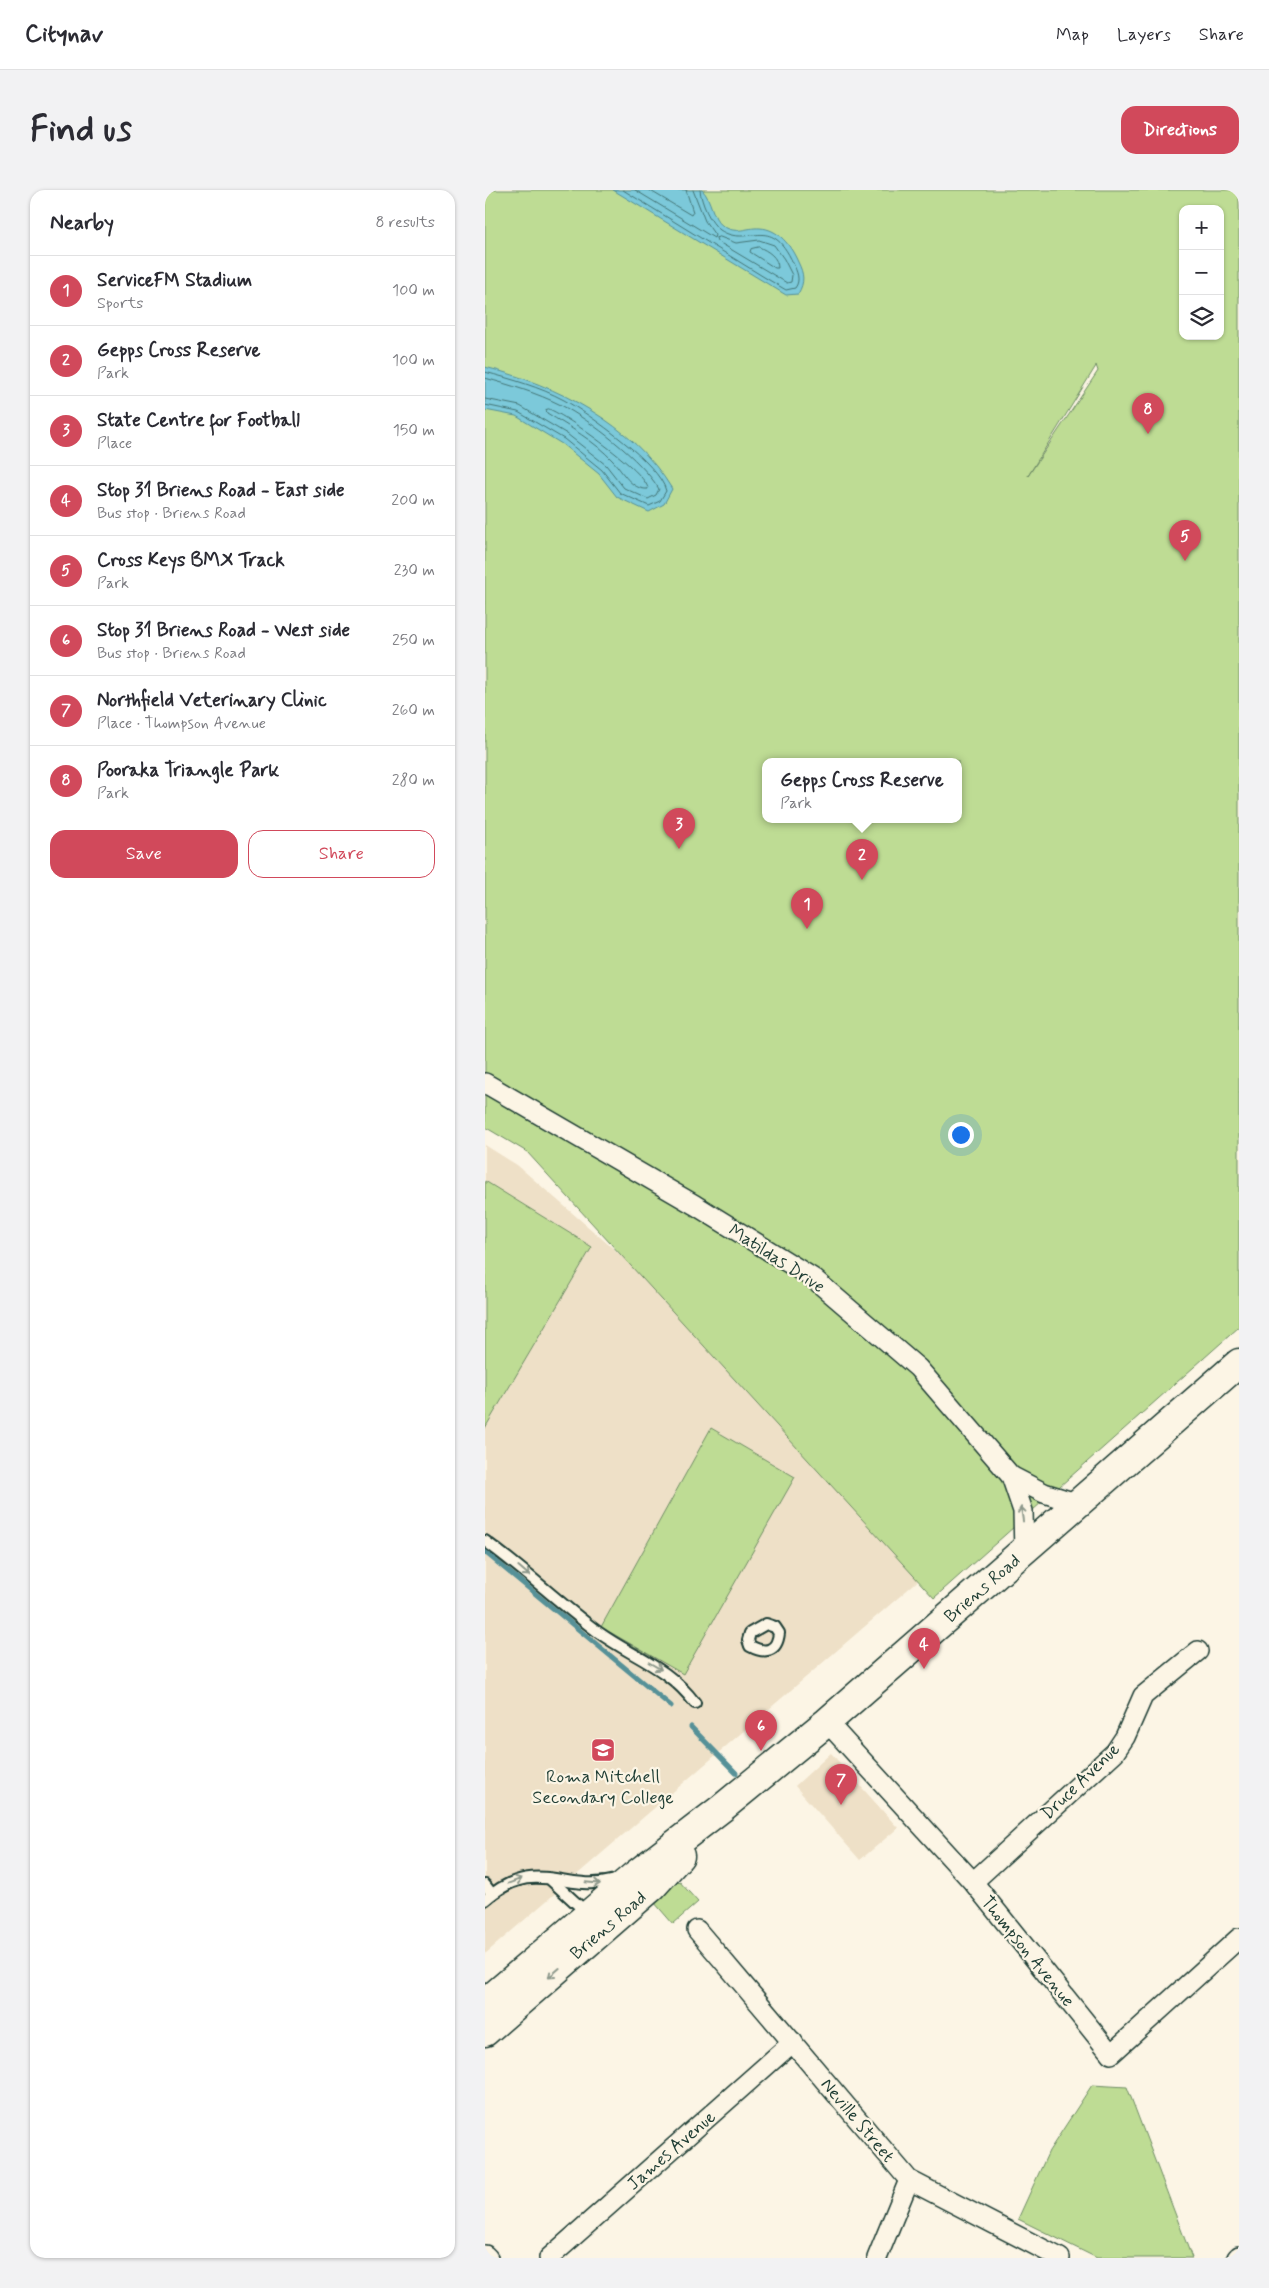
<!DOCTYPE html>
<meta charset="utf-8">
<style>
:root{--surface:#fff;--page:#f2f2f3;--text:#2b2b33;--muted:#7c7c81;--line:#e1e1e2;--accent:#d1495b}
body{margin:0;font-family:Mynerve,sans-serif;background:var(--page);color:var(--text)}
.controls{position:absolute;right:15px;top:15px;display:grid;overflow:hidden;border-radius:10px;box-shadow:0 1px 4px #0004}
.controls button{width:45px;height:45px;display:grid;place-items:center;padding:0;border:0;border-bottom:1px solid var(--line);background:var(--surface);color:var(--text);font:25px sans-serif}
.you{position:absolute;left:475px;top:944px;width:18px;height:18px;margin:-12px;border:4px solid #fff;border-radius:50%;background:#1a73e8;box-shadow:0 0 0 8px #1a73e833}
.badge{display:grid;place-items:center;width:32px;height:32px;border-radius:50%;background:var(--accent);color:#fff;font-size:16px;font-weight:700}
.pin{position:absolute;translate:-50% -41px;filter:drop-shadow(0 1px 2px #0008)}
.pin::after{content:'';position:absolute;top:26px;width:18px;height:15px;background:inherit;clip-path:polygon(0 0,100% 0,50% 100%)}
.popup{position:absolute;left:277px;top:568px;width:200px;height:65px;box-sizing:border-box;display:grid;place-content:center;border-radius:10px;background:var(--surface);filter:drop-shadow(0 1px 4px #0005);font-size:16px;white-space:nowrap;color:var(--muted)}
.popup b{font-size:19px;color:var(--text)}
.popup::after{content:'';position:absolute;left:50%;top:100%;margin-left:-10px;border:10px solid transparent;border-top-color:var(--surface)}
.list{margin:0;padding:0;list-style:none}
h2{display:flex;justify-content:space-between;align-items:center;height:65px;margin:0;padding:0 20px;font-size:21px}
h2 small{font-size:16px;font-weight:400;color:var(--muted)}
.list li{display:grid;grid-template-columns:32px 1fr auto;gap:15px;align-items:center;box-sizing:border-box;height:70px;padding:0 20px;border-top:1px solid var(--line)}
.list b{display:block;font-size:19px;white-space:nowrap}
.list p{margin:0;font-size:16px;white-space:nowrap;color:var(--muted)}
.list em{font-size:16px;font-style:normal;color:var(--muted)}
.actions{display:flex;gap:10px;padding:15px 20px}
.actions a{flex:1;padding:11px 0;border:1px solid var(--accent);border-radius:15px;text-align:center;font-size:18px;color:var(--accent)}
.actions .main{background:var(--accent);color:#fff}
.icon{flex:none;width:28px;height:28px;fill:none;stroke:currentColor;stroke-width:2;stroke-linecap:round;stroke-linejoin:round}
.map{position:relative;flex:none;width:754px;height:2068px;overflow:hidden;border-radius:15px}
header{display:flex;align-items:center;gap:30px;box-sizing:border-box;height:70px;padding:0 25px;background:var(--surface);border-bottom:1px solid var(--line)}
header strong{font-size:24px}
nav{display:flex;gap:28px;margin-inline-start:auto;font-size:18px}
.intro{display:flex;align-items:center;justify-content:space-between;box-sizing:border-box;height:120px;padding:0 30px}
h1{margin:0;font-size:35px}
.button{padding:12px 22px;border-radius:15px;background:var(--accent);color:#fff;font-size:18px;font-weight:700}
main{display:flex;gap:30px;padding:0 30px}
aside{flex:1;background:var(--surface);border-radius:15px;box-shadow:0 1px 4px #0004}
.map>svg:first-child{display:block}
.built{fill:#eee0c7}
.green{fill:#bedc94;stroke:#6e8c64;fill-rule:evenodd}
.water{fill:#7bc9da;stroke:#569198}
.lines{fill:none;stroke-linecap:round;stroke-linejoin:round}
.shore{stroke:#447576;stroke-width:1}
.stream{stroke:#569198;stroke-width:5}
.lane-casing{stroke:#1f3d34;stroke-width:14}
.street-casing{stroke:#1f3d34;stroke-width:22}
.secondary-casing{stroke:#1f3d34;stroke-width:31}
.lane{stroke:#fcf5e5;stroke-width:10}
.street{stroke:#fcf5e5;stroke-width:19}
.secondary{stroke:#fcf5e5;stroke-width:28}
.oneway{stroke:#8e998c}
.labels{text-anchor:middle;stroke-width:4.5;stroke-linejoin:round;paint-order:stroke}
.street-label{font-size:18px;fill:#1f3d34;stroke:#fcf5e5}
.poi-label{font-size:18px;fill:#1f3d34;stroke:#fcf5e5}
</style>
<header>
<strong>Citynav</strong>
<nav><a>Map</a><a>Layers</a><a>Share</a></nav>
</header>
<div class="intro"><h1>Find us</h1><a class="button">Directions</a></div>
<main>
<aside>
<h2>Nearby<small>8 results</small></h2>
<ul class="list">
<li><span class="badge">1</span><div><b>ServiceFM Stadium</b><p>Sports</p></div><em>100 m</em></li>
<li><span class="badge">2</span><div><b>Gepps Cross Reserve</b><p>Park</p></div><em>100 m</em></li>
<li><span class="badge">3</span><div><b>State Centre for Football</b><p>Place</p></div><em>150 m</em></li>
<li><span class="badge">4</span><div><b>Stop 31 Briens Road - East side</b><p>Bus stop · Briens Road</p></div><em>200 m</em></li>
<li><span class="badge">5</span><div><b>Cross Keys BMX Track</b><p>Park</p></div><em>230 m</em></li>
<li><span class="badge">6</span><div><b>Stop 31 Briens Road - West side</b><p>Bus stop · Briens Road</p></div><em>250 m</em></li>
<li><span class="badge">7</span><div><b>Northfield Veterinary Clinic</b><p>Place · Thompson Avenue</p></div><em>260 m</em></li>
<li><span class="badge">8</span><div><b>Pooraka Triangle Park</b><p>Park</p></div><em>280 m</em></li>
</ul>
<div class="actions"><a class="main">Save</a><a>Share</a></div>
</aside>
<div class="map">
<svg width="754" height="2068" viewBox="0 0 754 2068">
<rect width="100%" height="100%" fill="#fcf5e5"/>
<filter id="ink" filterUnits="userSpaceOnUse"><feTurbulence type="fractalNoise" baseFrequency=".02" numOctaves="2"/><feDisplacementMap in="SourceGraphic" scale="10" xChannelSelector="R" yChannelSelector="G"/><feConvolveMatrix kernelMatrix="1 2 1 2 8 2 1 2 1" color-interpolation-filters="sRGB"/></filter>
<g filter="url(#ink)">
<g class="built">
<path d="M 0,955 L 32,975 L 472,1357 L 0,1764 Z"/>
<path d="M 346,1563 L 413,1638 L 375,1670 L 310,1596 Z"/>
</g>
<g class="green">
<path d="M 0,0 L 754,0 L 754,1137 L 449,1408 L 42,962 L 0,937 ZM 698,19 L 735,19 L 735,146 L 698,146 ZM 611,175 L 613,181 L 543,286 L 611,176 ZM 281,571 L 473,571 L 473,629 L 281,629 Z"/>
<path d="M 0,991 L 107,1057 L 0,1238 Z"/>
<path d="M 226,1238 L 310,1287 L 198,1484 L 116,1437 Z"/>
<path d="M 194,1691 L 213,1712 L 188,1734 L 169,1712 Z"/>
<path d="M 607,1895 L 642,1897 L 707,2068 L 612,2068 L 533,2029 L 564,1961 Z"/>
</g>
<g class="water">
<path d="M 128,0 L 217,0 C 227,9 226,28 238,36 C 252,45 261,37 275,38 C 294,39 306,56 313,72 C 319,84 320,92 313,104 L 301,105 Z"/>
<path d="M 0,177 C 72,195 148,234 187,299 L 179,314 L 164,322 L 132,307 L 114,284 L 77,254 L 31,226 L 0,220 Z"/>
</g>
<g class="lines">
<g class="shore">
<path d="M 138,0 L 279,87 L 301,100 L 310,98 C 316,90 312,82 308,73 C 285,22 264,59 235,40 C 225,33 216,12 215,0"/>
<path d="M 150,0 L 229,48 L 230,45 L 220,31 L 208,0"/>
<path d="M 164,0 L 206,25 L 208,22 L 201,0"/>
<path d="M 235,47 L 251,53 L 274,50 L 289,55 L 299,69 L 307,85 L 306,92 L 302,93 L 232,51 L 231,48 Z"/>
<path d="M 274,57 C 283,61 293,67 293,78 L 290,78 L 265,62 L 266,59 Z"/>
<path d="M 0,182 C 26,189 55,197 79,210 C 104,224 175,274 181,301 L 175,311 L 164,316 L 135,303 L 117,280 L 79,249 L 33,222 L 0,215"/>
<path d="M 0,188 C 25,195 52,203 76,215 C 106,231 156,269 174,299 L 171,305 L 163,309 L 139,298 L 121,275 L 82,244 L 35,216 L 0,209"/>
<path d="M 64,219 C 82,226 162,282 163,299 C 146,300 138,282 128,271 C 110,251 84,237 62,223 L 61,220 Z"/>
</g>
<g class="stream">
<path d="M 0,1362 L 186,1516"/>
<path d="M 206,1537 L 251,1583"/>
</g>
<defs>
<g id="lane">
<path d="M 0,1351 C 39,1379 74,1413 113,1442 C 149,1468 182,1476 210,1513"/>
<path d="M 281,1434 L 290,1437 L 294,1443 C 292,1462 280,1464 265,1456 L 263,1450 L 265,1443 Z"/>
<path d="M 66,1690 L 103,1724"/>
<path d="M 0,1695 L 7,1704"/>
<path d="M 0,1710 C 51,1665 78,1704 131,1690"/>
</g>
<g id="street">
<path d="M 0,893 L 210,1015 L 328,1088 L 433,1178 L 526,1286 L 538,1321 L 539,1362"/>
<path d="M 526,1286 L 559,1303 L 594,1314"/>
<path d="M 342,1532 L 488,1692 L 626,1864 L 754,1748"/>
<path d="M 488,1692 L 630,1562 L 640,1547 L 658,1506 L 713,1461"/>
<path d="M 212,1740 L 424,1990 L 575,2068"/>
<path d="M 0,2065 L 3,2068"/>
<path d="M 64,2068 L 308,1852"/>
<path d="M 392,2068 L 424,1990"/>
<path d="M 752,2068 L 754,2066"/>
</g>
<g id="secondary">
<path d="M 0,1813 L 150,1685 L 237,1618 L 342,1532 L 754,1173"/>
<path d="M 0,1842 L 167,1697 L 195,1666"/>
</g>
</defs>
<use href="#lane" class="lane-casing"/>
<use href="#street" class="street-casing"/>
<use href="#secondary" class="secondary-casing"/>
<use href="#lane" class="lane"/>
<use href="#street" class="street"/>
<use href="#secondary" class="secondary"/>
</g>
<defs><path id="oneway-shaft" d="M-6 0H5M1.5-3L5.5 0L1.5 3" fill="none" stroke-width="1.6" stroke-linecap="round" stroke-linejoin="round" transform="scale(1.25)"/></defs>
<g class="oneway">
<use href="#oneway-shaft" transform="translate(537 1324) rotate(-98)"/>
<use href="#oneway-shaft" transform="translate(39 1381) rotate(41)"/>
<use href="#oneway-shaft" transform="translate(170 1476) rotate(30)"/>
<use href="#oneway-shaft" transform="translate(30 1691) rotate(-20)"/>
<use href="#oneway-shaft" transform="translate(108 1693) rotate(5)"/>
<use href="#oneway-shaft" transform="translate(69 1783) rotate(139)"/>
</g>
</g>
<defs>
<symbol id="school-square" viewBox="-11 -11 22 22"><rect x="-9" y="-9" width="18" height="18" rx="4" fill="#d1495b" stroke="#fcf5e5"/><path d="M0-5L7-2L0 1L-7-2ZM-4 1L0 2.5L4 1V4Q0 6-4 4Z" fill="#fff"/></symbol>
</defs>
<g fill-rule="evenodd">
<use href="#school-square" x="104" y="1546" width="28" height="28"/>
</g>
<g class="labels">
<g class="street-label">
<text transform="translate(292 1068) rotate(33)" y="6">Matildas Drive</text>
<text transform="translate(497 1398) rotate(-41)" y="6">Briens Road</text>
<text transform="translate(595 1591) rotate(-44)" y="6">Druce Avenue</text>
<text transform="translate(123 1735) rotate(-41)" y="6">Briens Road</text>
<text transform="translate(543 1761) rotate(51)" y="6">Thompson Avenue</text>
<text transform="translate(373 1930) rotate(50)" y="6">Neville Street</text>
<text transform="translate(186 1960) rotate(-41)" y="6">James Avenue</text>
</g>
<g class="poi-label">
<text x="118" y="1592">Roma Mitchell<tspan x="118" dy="21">Secondary College</tspan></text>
</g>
</g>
</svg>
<div class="controls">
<button>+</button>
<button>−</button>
<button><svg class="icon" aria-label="layers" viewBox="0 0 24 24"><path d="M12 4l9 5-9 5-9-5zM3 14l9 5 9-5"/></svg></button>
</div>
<div class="you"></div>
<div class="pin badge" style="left:322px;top:739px">1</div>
<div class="pin badge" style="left:377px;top:690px">2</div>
<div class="popup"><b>Gepps Cross Reserve</b>Park</div>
<div class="pin badge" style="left:194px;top:659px">3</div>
<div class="pin badge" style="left:439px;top:1479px">4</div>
<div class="pin badge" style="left:700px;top:371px">5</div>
<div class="pin badge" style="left:276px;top:1561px">6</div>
<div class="pin badge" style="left:356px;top:1615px">7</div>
<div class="pin badge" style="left:663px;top:244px">8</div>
</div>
</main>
